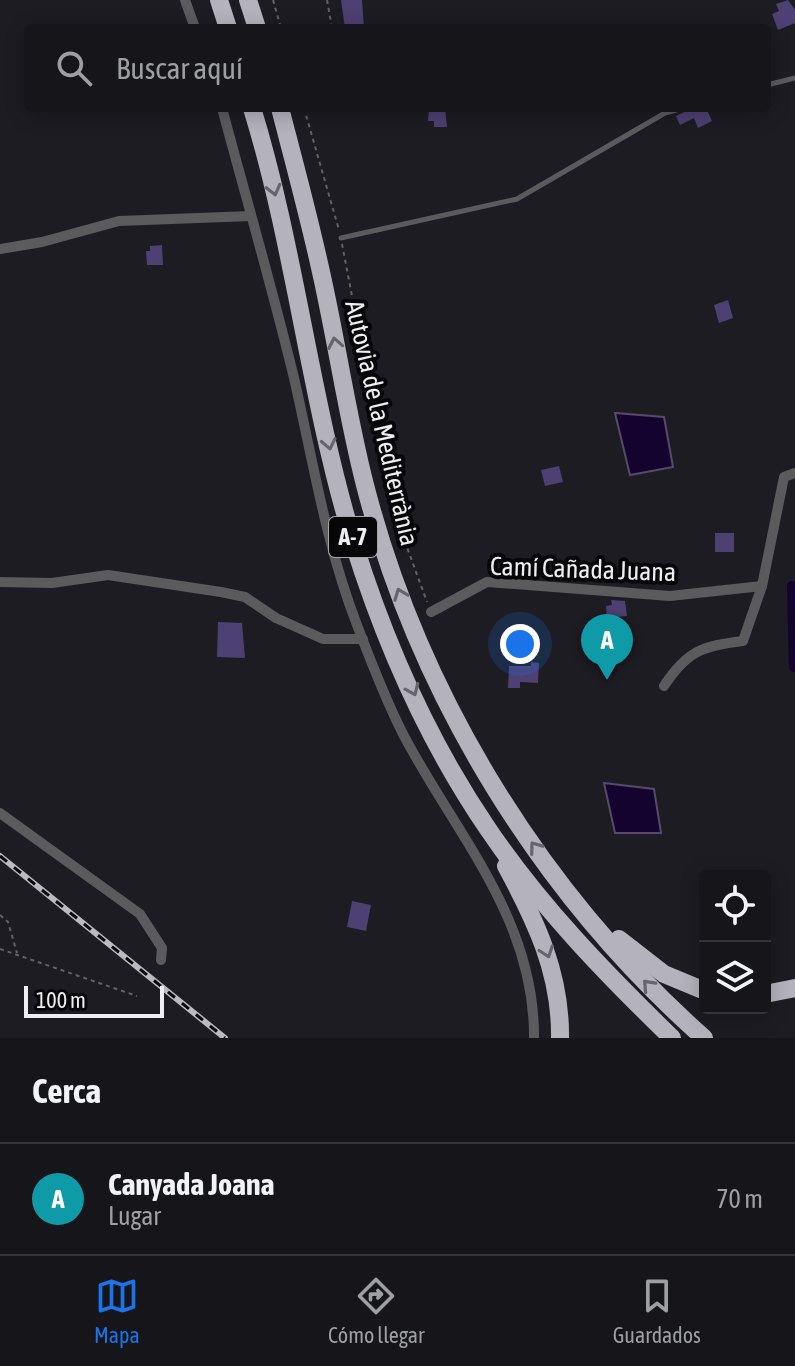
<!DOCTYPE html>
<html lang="es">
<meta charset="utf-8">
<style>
:root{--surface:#16151a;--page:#232227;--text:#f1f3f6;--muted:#9e9fa2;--line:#353439;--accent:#1a73e8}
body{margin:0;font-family:"Asap Condensed",sans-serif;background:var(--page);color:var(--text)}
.controls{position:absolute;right:24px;bottom:24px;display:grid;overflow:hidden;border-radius:8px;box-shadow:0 4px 20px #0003}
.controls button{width:72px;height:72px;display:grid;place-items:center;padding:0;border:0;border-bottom:2px solid var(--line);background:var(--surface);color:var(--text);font:40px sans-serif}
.scale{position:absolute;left:24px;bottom:20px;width:140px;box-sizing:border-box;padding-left:8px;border:4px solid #efeef3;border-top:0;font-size:22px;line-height:28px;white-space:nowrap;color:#efeef3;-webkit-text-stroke:6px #070709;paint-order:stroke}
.you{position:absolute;left:520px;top:644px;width:28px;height:28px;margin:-20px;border:6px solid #fff;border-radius:50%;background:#1a73e8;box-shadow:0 0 0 12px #1a73e833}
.badge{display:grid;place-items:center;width:52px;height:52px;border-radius:50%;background:var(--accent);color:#fff;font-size:26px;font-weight:700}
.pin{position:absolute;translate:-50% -66px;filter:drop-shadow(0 2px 4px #0008)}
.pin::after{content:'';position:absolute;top:42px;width:28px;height:24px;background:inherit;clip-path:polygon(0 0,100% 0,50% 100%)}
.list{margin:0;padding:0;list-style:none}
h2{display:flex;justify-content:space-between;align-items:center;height:104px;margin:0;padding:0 32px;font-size:34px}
h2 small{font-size:26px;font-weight:400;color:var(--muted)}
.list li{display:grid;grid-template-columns:52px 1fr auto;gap:24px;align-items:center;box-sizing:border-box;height:112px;padding:0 32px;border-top:2px solid var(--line)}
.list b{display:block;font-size:30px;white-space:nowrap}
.list p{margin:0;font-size:26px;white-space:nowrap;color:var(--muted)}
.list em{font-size:26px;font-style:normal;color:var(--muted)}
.icon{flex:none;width:44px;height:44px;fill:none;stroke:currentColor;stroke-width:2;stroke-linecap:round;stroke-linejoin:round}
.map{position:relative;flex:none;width:795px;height:1038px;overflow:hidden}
.search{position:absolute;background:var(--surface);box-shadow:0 4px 20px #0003;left:24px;right:24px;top:24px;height:88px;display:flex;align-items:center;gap:20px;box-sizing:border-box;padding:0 28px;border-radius:8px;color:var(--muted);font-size:30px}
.sheet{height:216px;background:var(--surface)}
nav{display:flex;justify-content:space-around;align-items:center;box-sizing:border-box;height:112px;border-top:2px solid var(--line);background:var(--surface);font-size:22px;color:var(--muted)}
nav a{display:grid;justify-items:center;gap:4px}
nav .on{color:var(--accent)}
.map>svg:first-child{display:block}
.water{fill:#13032e;stroke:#554a69;stroke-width:2}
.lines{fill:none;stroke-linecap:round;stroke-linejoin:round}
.canal{stroke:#13032e;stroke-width:10}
.building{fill:#4d4072}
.path{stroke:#626167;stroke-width:2;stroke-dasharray:4 4;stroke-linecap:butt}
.service{stroke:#5b5b5e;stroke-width:5}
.minor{stroke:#5b5b5e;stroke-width:10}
.motorway{stroke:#b4b2bb;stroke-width:18}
.rail-casing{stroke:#bbbabf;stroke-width:6}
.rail{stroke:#070709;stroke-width:3;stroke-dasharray:9;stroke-linecap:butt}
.oneway{stroke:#66656b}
.labels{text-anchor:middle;stroke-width:8;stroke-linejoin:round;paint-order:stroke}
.shield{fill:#070709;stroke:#a9a9ad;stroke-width:2}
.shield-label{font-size:24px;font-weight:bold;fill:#efeef3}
.street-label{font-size:26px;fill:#efeef3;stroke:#070709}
</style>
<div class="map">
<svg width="795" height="1038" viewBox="0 0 795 1038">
<rect width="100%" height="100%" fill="#1d1c23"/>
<g class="water">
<path d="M 615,413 L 664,417 L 673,467 L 630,475 Z"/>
<path d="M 604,783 L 654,789 L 661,833 L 615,833 Z"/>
</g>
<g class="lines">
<path class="canal" d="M 792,586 L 794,667"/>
</g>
<g class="building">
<path d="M 341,0 L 362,0 L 364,28 L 345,28 Z"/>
<path d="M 788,0 L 795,10 L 795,23 L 778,30 L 772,14 L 779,11 L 776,4 Z"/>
<path d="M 429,108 L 445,108 L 447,127 L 434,127 L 434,121 L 428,121 Z"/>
<path d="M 693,108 L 698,111 L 706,108 L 712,121 L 698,128 L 694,118 L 680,125 L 676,116 Z"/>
<path d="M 162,245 L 163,265 L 147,265 L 146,251 L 150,251 L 150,246 Z"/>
<path d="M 728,300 L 733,318 L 719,323 L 714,305 Z"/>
<path d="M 559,466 L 563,482 L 545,486 L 541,470 Z"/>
<rect x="715" y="533" width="19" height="19"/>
<path d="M 611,600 L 625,601 L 627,616 L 607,618 L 606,606 L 612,605 Z"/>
<path d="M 218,622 L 242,623 L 245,658 L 217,657 Z"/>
<path d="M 531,662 L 539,663 L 538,683 L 520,682 L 520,688 L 508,688 L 509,666 L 531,666 Z"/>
<path d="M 352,901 L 371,905 L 366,931 L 347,927 Z"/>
</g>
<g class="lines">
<g class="path">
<path d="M 273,0 L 281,28"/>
<path d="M 327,0 L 332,28"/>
<path d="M 304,108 L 339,230"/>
<path d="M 342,244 L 393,509 L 427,602"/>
<path d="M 0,915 L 8,922 L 17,953"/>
<path d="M 0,949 L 137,996"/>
</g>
<g class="service">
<path d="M 767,85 L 795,78"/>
<path d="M 341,238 L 517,199 L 665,113 L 683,108"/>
</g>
<g class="minor">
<path d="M 185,0 L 195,28"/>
<path d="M 222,108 C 246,198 272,287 294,378 C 313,461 326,545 357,625 C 371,662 386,701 404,736 C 457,836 535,919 534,1038"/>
<path d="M 0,249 L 42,242 L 119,221 L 251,216"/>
<path d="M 0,582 L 52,583 L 108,575 L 221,592 L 245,597 L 276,618 L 323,639 L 363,639"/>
<path d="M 431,612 L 487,582 L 670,596 L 762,586 L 784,477 L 795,473"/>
<path d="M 664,686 C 687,651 702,646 743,641 L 762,586"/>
<path d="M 0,813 L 140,914 L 162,948 L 161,960"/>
</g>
<g class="motorway">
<path d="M 219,0 L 228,28"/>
<path d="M 248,0 L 257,28"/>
<path d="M 252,108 C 296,251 310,402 354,544 C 385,643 430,744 488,829 C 540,906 606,974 672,1038"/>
<path d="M 280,108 C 294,162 309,217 321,272 C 337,343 347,415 365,485 C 419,695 541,894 704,1038"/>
<path d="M 506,866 C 536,921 561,974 560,1038"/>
<path d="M 619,939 L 664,974 L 705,991"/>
<path d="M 765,994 L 795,988"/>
</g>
<defs>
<path id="rail" d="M 0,856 L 225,1038"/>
</defs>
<use href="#rail" class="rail-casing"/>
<use href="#rail" class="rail"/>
</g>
<defs><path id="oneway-chevron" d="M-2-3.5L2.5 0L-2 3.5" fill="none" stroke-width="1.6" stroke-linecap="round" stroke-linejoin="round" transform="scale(2)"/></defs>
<g class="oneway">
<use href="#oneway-chevron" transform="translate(274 190) rotate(76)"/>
<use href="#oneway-chevron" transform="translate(335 343) rotate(-101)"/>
<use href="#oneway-chevron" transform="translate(329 444) rotate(78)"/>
<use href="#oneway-chevron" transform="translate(400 594) rotate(-111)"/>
<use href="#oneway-chevron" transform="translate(413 690) rotate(66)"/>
<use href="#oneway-chevron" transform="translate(535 847) rotate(-126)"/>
<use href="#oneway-chevron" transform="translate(547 952) rotate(71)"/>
<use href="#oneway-chevron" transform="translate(648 985) rotate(-133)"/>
</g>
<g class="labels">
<rect class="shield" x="329" y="517" width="48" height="40" rx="6"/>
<g class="shield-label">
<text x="353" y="545">A-7</text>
</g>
<g class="street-label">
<text transform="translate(382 423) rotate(77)" y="9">Autovia de la Mediterrània</text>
<text transform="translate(583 569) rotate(2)" y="9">Camí Cañada Juana</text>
</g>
</g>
</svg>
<div class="controls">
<button><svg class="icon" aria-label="locate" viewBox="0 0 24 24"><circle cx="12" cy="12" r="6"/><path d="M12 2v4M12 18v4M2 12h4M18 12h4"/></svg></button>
<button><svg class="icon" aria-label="layers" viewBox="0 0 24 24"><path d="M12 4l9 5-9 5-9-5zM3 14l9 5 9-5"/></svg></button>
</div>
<div class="scale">100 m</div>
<div class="you"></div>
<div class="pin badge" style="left:607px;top:680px;background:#0f9aa8">A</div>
<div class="search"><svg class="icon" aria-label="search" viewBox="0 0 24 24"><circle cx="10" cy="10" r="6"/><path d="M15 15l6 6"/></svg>Buscar aquí</div>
</div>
<section class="sheet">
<h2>Cerca<small></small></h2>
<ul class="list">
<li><span class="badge" style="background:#0f9aa8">A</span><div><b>Canyada Joana</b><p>Lugar</p></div><em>70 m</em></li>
</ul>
</section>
<nav>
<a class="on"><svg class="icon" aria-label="map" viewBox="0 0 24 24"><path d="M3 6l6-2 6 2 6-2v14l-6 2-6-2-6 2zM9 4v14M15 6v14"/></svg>Mapa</a>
<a><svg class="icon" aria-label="directions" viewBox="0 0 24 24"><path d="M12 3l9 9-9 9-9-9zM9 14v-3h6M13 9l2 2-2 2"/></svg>Cómo llegar</a>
<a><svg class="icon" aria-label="saved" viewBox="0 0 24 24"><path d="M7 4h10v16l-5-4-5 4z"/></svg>Guardados</a>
</nav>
